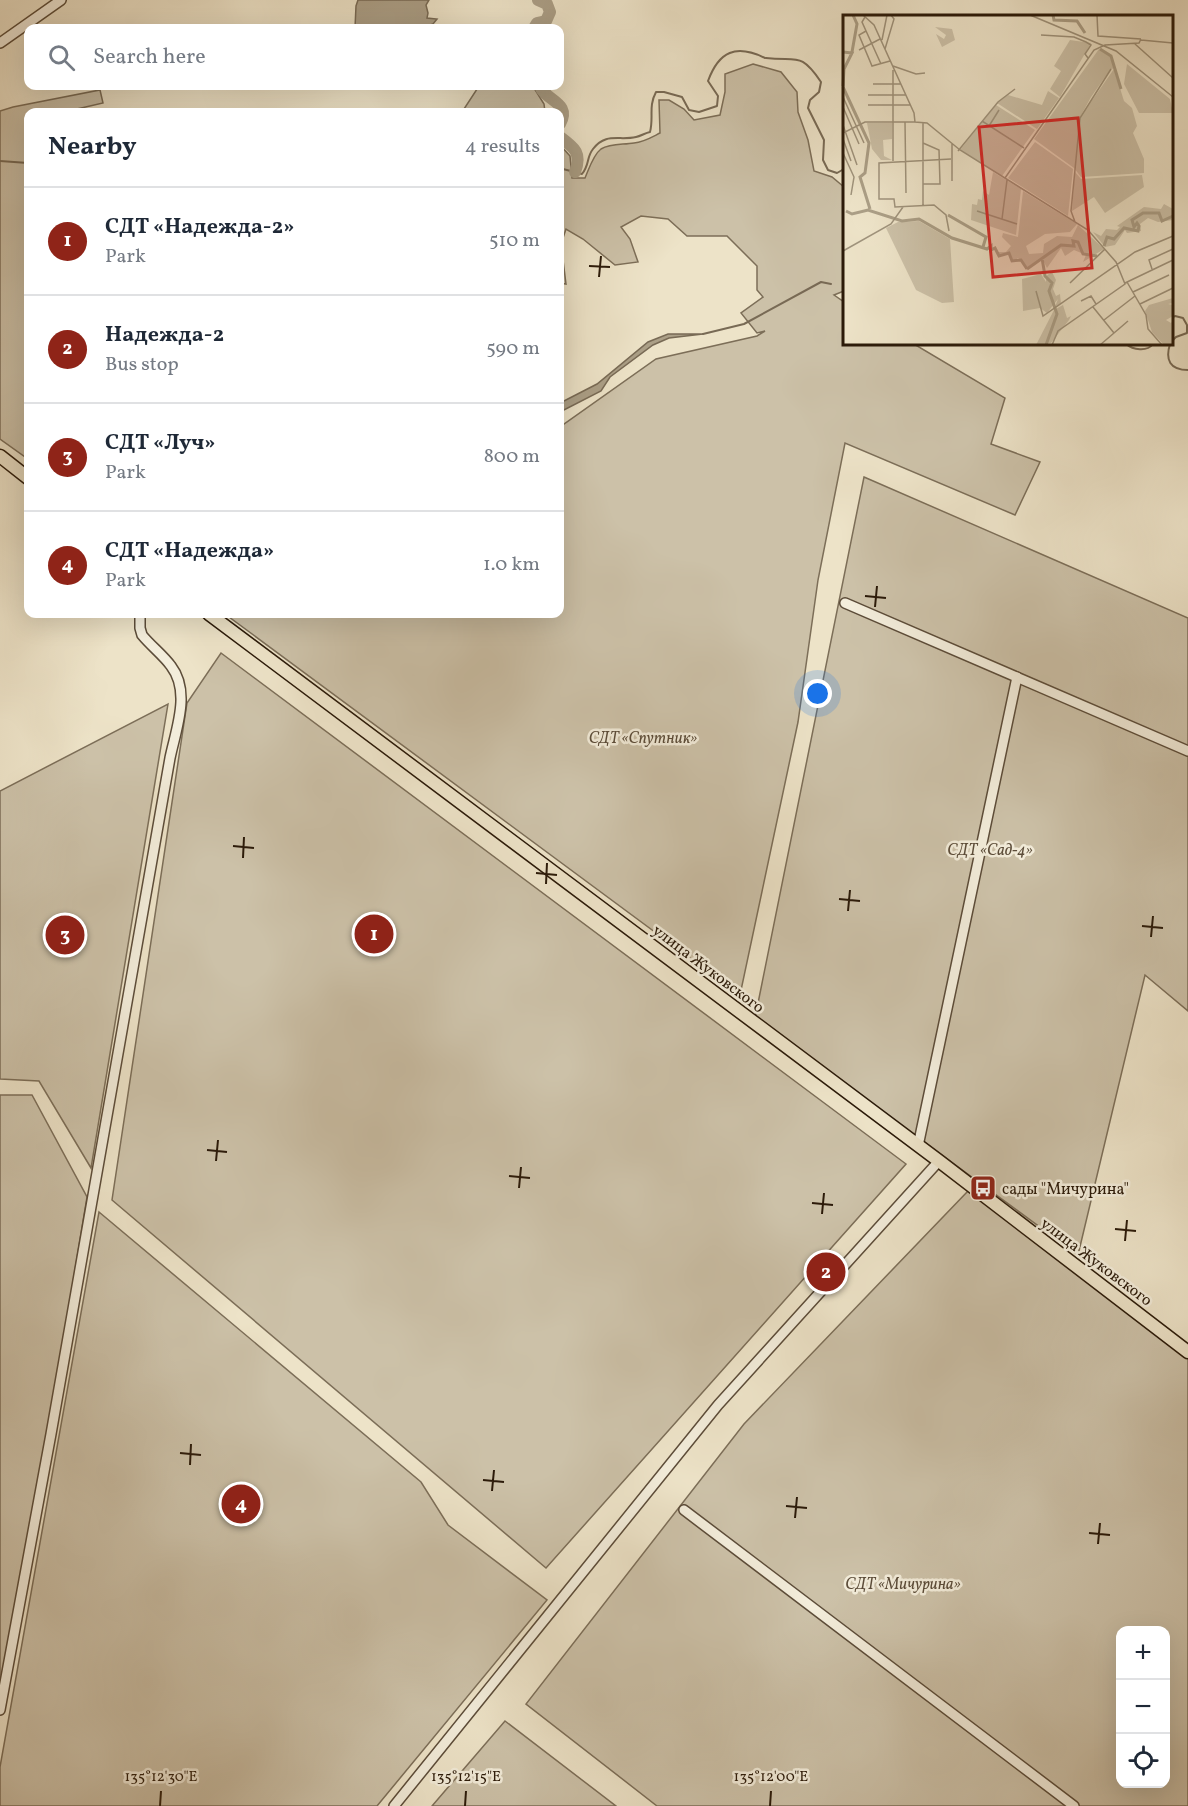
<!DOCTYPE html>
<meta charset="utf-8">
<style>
:root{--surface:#fff;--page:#f6f6f7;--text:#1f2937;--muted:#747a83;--line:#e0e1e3;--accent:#8f2418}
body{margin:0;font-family:Vollkorn,serif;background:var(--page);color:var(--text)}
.controls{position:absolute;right:18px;bottom:18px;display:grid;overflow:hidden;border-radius:12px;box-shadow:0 6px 24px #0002}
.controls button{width:54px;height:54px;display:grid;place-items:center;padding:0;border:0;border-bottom:2px solid var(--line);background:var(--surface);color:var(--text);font:30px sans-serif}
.you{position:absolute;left:818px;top:694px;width:21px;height:21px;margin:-15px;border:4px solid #fff;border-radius:50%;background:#1a73e8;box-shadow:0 0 0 9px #1a73e833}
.badge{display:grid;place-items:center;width:39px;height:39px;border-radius:50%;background:var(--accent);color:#fff;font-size:20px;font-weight:700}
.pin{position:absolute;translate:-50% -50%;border:3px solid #fff;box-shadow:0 2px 6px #0006}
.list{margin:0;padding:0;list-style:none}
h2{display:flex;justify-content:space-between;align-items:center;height:78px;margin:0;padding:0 24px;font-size:26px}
h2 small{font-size:20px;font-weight:400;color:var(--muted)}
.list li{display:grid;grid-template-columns:39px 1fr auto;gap:18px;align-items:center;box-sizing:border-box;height:108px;padding:0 24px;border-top:2px solid var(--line)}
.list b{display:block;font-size:22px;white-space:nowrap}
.list p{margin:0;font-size:20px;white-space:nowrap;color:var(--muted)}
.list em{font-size:20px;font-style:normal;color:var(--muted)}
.icon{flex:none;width:33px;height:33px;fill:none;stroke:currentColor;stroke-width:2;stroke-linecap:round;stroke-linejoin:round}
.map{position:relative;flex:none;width:1188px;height:1806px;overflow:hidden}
.search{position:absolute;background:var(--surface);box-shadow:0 6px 24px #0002;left:24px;top:24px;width:540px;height:66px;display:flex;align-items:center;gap:15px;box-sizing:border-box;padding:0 21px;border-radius:12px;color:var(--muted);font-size:22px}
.panel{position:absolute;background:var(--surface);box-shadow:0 6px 24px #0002;left:24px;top:108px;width:540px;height:510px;border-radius:12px}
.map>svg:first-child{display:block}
.green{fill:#ccc1a8;stroke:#7c6e58;stroke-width:1.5;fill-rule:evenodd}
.water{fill:#ab9f87;stroke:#786a55;stroke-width:1.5}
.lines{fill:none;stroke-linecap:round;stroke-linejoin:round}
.stream{stroke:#786a55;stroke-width:2}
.river{stroke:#ab9f87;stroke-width:12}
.minor-casing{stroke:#5c4c39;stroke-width:12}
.major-casing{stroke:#2b1a09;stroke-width:15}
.minor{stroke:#f3eddb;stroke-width:9}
.major{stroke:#ede3c8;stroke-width:12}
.ticks{fill:none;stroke:#2b1a09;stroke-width:2}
.labels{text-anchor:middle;stroke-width:5;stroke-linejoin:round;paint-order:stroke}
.park-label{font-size:16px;font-style:italic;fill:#5b4c39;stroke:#f3eddb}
.street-label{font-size:16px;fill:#2b1a09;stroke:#f3eddb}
.poi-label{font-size:16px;fill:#2b1a09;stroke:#f3eddb;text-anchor:start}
.inset-river{fill:none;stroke:#ab9f87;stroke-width:3}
.inset-road{fill:none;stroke:#9f937c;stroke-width:1.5}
.view{fill:#d62828;fill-opacity:0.15;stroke:#d62828;stroke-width:3}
.inset-edge{fill:none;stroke:#2b1a09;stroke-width:3}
.ticks-label{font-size:15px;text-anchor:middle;fill:#2b1a09;stroke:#f3eddb;stroke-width:5;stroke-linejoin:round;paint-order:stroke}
</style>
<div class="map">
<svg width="1188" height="1806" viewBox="0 0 1188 1806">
<rect width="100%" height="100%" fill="#ede3c8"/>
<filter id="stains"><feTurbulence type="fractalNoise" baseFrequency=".00333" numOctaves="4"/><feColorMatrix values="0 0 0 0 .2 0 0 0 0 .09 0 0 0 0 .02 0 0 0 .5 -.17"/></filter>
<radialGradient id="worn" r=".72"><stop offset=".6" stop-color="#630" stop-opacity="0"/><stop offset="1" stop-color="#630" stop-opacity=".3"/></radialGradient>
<g class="green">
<path d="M 753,64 L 781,72 L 797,92 L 798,112 L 808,140 L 814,171 L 832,177 L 844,187 L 844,291 L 834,295 L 844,302 L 844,344 L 914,344 L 1005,398 L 991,444 L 1040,462 L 1015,515 L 845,443 L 818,580 L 798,722 L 740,995 L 225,614 L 560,614 L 560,427 L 656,359 L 757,336 L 765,331 L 757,333 L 741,313 L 763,297 L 757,290 L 757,266 L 727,236 L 687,236 L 668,219 L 641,216 L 621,227 L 630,239 L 638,262 L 615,265 L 583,239 L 566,229 L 561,244 L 566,284 L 560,283 L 560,145 L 570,156 L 572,178 L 585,178 C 589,169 593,155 601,149 C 611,143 623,145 634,143 C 644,142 652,137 660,133 L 659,100 L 669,100 L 684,109 L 694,120 L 720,115 L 725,92 L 725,74 Z"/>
<path d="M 479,86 L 534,86 L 534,88 L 544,104 L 545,112 L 462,112 Z"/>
<path d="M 100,90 L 103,103 L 77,109 L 70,112 L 28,112 L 28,459 L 0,439 L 0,111 L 13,107 Z"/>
<path d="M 864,477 L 1188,618 L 1188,1011 L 1145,975 L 1078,1255 L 755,1018 Z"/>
<path d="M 221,653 L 906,1164 L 546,1568 L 112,1200 L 187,703 Z"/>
<path d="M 168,704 L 91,1168 L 39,1081 L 0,1079 L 0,791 Z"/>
<path d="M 0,1095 L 32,1095 L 87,1197 L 34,1520 L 0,1708 Z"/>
<path d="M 968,1191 L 1188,1353 L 1188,1806 L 657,1806 L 526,1704 L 744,1424 ZM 1120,1630 L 1166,1630 L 1166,1784 L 1120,1784 Z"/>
<path d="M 99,1212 L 421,1482 L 448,1525 L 547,1600 L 377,1806 L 0,1806 L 0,1767 Z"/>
<path d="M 505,1721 L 616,1806 L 432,1806 Z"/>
</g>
<g class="water">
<path d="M 358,0 L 429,0 L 426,5 L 428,13 L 427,18 L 437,19 L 433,24 L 428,26 L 429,28 L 355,28 L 356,6 Z"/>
<path d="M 668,334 L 703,334 L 669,338 L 653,345 L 610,377 L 601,391 L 560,412 L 560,403 L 597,384 L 648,342 Z"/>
</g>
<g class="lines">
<g class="stream">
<path d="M 766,58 C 797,62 800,51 821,82 L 819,92 L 810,100 L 808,108 L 824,140 L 823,160 L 828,170 L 837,173 L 844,169"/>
<path d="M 0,161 L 28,163"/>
<path d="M 560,170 L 563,169 L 582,174 C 590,164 586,158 593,149 C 606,132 619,141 636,137 C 641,136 645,133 650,132 C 654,117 648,107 656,92 L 664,92 L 682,97 L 689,110 L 699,112 L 717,106 L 718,96 L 708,81 C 719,51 736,44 765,58"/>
<path d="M 1172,318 L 1175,316 L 1183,318 L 1187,325 L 1187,333 L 1176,337 L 1172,341"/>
<path d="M 703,334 L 744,324 L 821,282 L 831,284"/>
<path d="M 1126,344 C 1133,350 1147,352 1153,344"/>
<path d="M 1170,344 C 1165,360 1170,370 1188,370"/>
</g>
<g class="river">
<path d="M 534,28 L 537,23 L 546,21 L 550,12 L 547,4 L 538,0"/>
<path d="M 540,86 C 545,101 572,102 560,124"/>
<path d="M 560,137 C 575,148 582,153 575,172"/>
</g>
<defs>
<g id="minor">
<path d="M 0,43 L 61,0"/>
<path d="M 845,603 L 1188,751"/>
<path d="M 918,1146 L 1017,677"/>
<path d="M 684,1510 L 1074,1806"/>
<path d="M 0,1710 L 51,1434 L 170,758 C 176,729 191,692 171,666 C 163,655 151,646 142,635 L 140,628 L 140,614"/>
<path d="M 394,1806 L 718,1405 L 939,1161"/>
</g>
<g id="major">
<path d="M 0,456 L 28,478"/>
<path d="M 209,614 L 939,1161 L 1188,1352"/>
</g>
</defs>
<use href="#minor" class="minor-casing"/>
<use href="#major" class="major-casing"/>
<use href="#minor" class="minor"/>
<use href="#major" class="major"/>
</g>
<path class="ticks" d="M 589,266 L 610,267M 599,277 L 601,256M 865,596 L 886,598M 875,607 L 877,586M 233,846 L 254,848M 243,858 L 244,837M 536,873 L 557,875M 546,884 L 547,863M 839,899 L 860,901M 848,911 L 850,890M 1142,926 L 1163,928M 1151,937 L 1153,916M 207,1150 L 227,1152M 216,1161 L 218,1140M 509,1176 L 530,1178M 519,1188 L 521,1167M 812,1203 L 833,1205M 822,1214 L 824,1193M 1115,1229 L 1136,1231M 1125,1241 L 1127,1220M 180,1453 L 201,1455M 190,1465 L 191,1444M 483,1480 L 504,1482M 492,1491 L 494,1470M 786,1506 L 807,1508M 795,1518 L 797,1497M 1089,1533 L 1110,1535M 1098,1544 L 1100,1523M 160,1806 L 161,1791M 465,1806 L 466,1791M 770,1806 L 771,1791"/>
<defs>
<symbol id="bus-square" viewBox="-11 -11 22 22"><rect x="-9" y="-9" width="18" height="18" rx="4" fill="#8f2418" stroke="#f3eddb"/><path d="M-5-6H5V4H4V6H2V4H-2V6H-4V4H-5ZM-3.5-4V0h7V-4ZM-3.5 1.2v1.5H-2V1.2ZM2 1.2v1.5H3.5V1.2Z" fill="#fff"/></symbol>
</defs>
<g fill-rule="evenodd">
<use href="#bus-square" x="968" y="1173" width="30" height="30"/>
</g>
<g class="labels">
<g class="park-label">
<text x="643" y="743">СДТ «Спутник»</text>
<text x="990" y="855">СДТ «Сад-4»</text>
<text x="903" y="1589">СДТ «Мичурина»</text>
</g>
<g class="street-label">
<text transform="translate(709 968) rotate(37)" y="6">улица Жуковского</text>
<text transform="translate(1097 1261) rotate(37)" y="6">улица Жуковского</text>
</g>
<g class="poi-label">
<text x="1002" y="1194">сады "Мичурина"</text>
</g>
</g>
<g transform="translate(843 15)">
<rect width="330" height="330" fill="#ede3c8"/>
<path d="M 92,12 L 109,14 L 112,25 L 99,32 L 93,19 L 101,24 L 103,20 ZM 227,25 L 248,28 L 217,82 L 207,74 L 218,56 L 211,51 ZM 256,34 L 267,41 L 271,53 L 267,55 L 248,82 L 236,104 L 271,54 L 281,86 L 289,93 L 294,111 L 290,118 L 301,144 L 301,158 L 238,162 L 231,153 L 191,124 ZM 284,49 L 327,84 L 330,98 L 296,98 L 281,69 ZM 205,76 L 216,83 L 194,114 L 154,88 L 165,80 L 199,90 ZM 153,90 L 192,115 L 159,161 L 117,135 ZM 24,108 L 49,108 L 49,124 L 40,125 L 41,141 L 49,145 L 38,145 L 29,134 ZM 192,127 L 230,154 L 225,201 L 165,163 ZM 150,157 L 178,174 L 173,220 L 128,205 L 129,189 L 134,190 L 135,184 L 139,185 L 140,176 L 146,180 ZM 232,157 L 238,164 L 299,160 L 301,172 L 262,198 L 251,182 L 229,196 ZM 180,176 L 234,209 L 227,217 L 202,219 L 183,231 L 186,239 L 200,238 L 201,229 L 214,221 L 229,222 L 235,210 L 261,234 L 240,247 L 243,240 L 231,235 L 222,241 L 218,233 L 204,253 L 199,243 L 185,253 L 175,243 L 170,246 L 166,237 L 156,240 L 154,237 L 163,237 L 168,231 L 159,222 L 160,218 L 175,222 ZM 321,189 L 330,194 L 330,205 L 315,207 L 305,203 L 297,209 L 298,216 L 284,218 L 282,215 L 272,230 L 262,232 L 250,217 L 258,221 L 263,214 L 274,215 L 277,212 L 274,211 L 301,192 L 318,194 ZM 76,206 L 107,224 L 111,287 L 99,288 L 73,275 L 43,213 L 55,207 ZM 209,257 L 213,265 L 210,274 L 213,281 L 217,279 L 218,289 L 212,292 L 215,284 L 204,298 L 197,293 L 180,296 L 179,264 L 198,259 L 203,267 L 203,261 ZM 330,283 L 330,288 L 325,289 L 330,290 L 330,301 L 323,305 L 328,308 L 330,305 L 330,330 L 321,330 L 309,317 L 302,296 L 306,290 ZM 220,290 L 224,303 L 228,301 L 226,305 L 208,328 L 193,330 L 211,295 Z" fill="#ccc1a8"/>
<path class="inset-river" d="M 210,0 L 211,5 L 234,6 L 242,18M 257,34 L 268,41 L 278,74M 0,37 L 9,38 L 1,54 L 0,71M 9,37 L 14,9 L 10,0M 0,72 L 26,128 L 22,158 L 17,162 L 27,194M 3,196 L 9,199 L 25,195 L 59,206 L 76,204 L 109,223 L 144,234 L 148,231 L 148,235 L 152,233 L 156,241 L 166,238 L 169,246 L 178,245 L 184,254M 105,200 L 143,222 L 140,232M 261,231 L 264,222 L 271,224 L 281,213 L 295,216 L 296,211 L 294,208 L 291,212 L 289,205 L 300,198 L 316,198 L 319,206 L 330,201M 199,243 L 202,261 L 209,268 L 206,276 L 214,299 L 203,330M 184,254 L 218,230 L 231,231 L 230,226 L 235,227 L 240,239 L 254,241"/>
<path class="inset-road" d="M 20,0 L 31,10 L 71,98 L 72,107 L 84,108 L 117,135 L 245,215 L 273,247 L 282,269 L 215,316 L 209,330M 187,0 L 273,36 L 330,82M 254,0 L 255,21 L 298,24M 22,2 L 19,7 L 38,49M 23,16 L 16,20 L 29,51 L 47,46M 198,20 L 231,22 L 243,27 L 248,30 L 242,39 L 245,43M 39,25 L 44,0M 298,25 L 330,28M 292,29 L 330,63M 42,34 L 51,4 L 48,0M 16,35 L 37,24M 50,51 L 73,59 L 82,58M 30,69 L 58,69M 25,80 L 63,80M 0,82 L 21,128M 25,90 L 67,90M 0,92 L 16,129M 139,106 L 181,133M 62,107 L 63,178M 0,110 L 14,150M 146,111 L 156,95M 0,118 L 22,107 L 72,107M 0,124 L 8,146M 115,136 L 155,87 L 172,74M 0,138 L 11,162 L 8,180M 50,146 L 50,55M 162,163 L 251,35 L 262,30 L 296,28 L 298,24M 109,166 L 109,129M 80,169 L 97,169 L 96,135 L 80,128M 80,190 L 80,108M 134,196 L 174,209M 159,204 L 164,165M 232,207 L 228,196 L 237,103 L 268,54M 106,216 L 103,200 L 91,190 L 52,192 L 51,184 L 36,184 L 36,148 L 108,144M 0,236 L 48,209 L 60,192M 309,254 L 306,245 L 330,234M 284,267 L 303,300 L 305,314 L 319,330M 227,268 L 262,234M 282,268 L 330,245M 193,276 L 200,301 L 292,237 L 330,221M 290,277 L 326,260M 238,286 L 248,281 L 253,289M 297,289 L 330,273M 250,292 L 271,318M 261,305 L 292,281M 257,330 L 285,306"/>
<path class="view" d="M 235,103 L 249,253 L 150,262 L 136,112 Z"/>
<rect width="330" height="330" class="inset-edge"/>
</g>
<g class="ticks-label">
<text x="161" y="1781">135°12'30"E</text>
<text x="466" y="1781">135°12'15"E</text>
<text x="771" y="1781">135°12'00"E</text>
</g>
<rect width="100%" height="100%" filter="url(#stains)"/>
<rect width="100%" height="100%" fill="url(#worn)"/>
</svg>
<div class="controls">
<button>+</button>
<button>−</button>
<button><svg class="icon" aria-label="locate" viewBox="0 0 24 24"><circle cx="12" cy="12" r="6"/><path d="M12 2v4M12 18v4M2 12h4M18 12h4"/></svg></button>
</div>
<div class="you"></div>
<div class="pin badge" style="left:374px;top:934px">1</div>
<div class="pin badge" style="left:826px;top:1272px">2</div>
<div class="pin badge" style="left:65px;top:935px">3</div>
<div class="pin badge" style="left:241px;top:1504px">4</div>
<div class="search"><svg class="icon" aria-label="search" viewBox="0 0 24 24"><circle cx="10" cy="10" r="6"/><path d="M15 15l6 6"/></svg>Search here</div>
<section class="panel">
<h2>Nearby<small>4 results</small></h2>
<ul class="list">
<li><span class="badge">1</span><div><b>СДТ «Надежда-2»</b><p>Park</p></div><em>510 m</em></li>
<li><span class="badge">2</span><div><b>Надежда-2</b><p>Bus stop</p></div><em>590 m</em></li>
<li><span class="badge">3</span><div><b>СДТ «Луч»</b><p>Park</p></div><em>800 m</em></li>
<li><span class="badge">4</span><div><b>СДТ «Надежда»</b><p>Park</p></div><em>1.0 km</em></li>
</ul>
</section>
</div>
